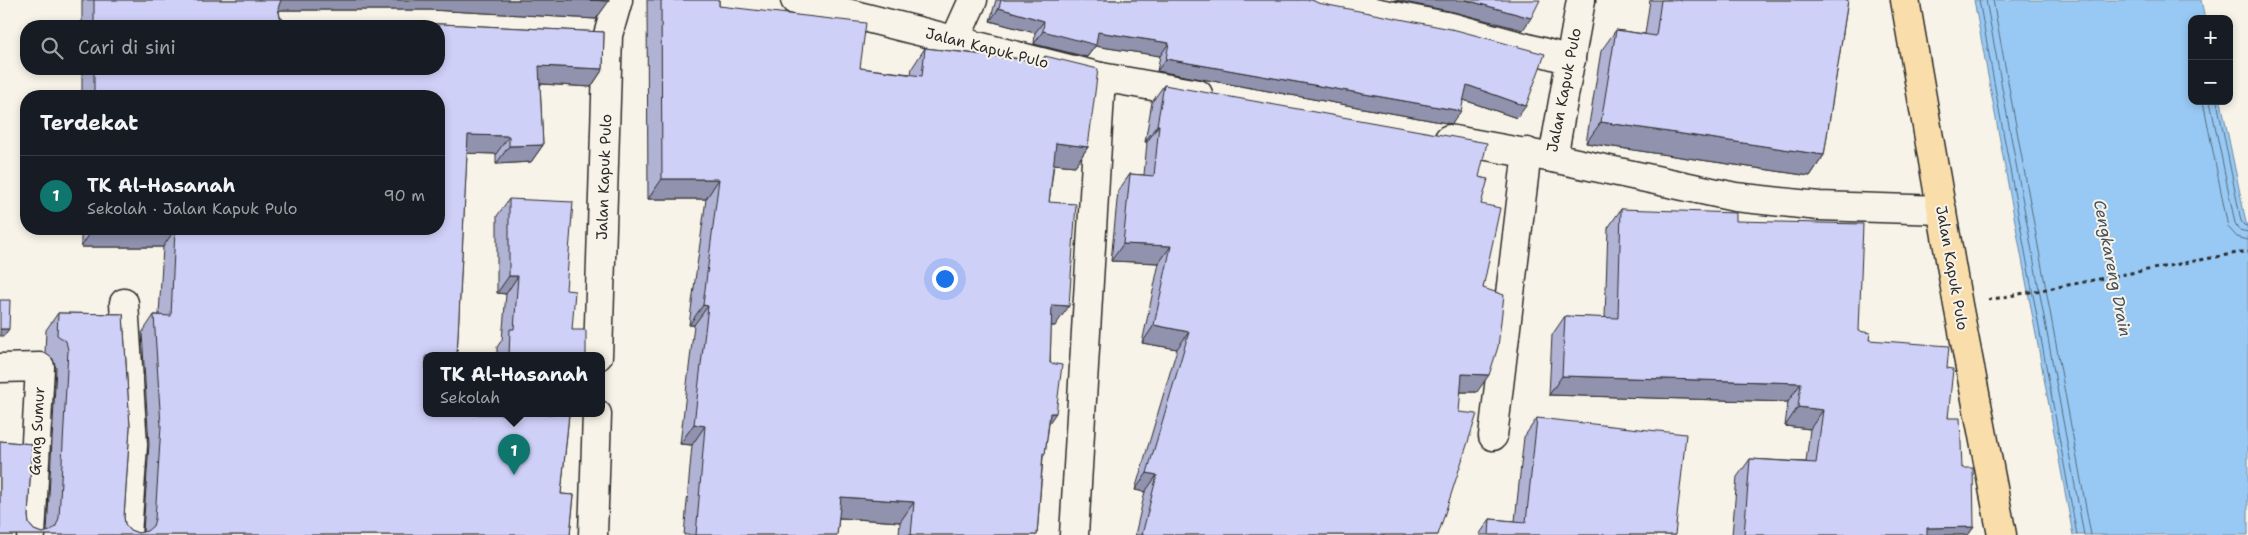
<!DOCTYPE html>
<html lang="id">
<meta charset="utf-8">
<style>
:root{--surface:#171b24;--page:#20242c;--text:#f1f3f6;--muted:#9ea1a6;--line:#363941;--accent:#0f766e}
body{margin:0;font-family:"Shantell Sans",sans-serif;background:var(--page);color:var(--text)}
.controls{position:absolute;right:15px;top:15px;display:grid;overflow:hidden;border-radius:10px;box-shadow:0 2px 8px #0003}
.controls button{width:45px;height:45px;display:grid;place-items:center;padding:0;border:0;border-bottom:1px solid var(--line);background:var(--surface);color:var(--text);font:25px sans-serif}
.you{position:absolute;left:944px;top:278px;width:18px;height:18px;margin:-12px;border:4px solid #fff;border-radius:50%;background:#1a73e8;box-shadow:0 0 0 8px #1a73e833}
.badge{display:grid;place-items:center;width:32px;height:32px;border-radius:50%;background:var(--accent);color:#fff;font-size:16px;font-weight:700}
.pin{position:absolute;translate:-50% -41px;filter:drop-shadow(0 1px 2px #0008)}
.pin::after{content:'';position:absolute;top:26px;width:18px;height:15px;background:inherit;clip-path:polygon(0 0,100% 0,50% 100%)}
.popup{position:absolute;left:423px;top:352px;width:182px;height:65px;box-sizing:border-box;display:grid;place-content:center;border-radius:10px;background:var(--surface);filter:drop-shadow(0 1px 4px #0005);font-size:16px;white-space:nowrap;color:var(--muted)}
.popup b{font-size:19px;color:var(--text)}
.popup::after{content:'';position:absolute;left:50%;top:100%;margin-left:-10px;border:10px solid transparent;border-top-color:var(--surface)}
.list{margin:0;padding:0;list-style:none}
h2{display:flex;justify-content:space-between;align-items:center;height:65px;margin:0;padding:0 20px;font-size:21px}
h2 small{font-size:16px;font-weight:400;color:var(--muted)}
.list li{display:grid;grid-template-columns:32px 1fr auto;gap:15px;align-items:center;box-sizing:border-box;height:80px;padding:0 20px;border-top:1px solid var(--line)}
.list b{display:block;font-size:19px;white-space:nowrap}
.list p{margin:0;font-size:16px;white-space:nowrap;color:var(--muted)}
.list em{font-size:16px;font-style:normal;color:var(--muted)}
.icon{flex:none;width:28px;height:28px;fill:none;stroke:currentColor;stroke-width:2;stroke-linecap:round;stroke-linejoin:round}
.map{position:relative;flex:none;width:2248px;height:535px;overflow:hidden}
.search{position:absolute;background:var(--surface);box-shadow:0 2px 8px #0003;left:20px;top:20px;width:425px;height:55px;display:flex;align-items:center;gap:12px;box-sizing:border-box;padding:0 18px;border-radius:20px;color:var(--muted);font-size:19px}
.panel{position:absolute;background:var(--surface);box-shadow:0 2px 8px #0003;left:20px;top:90px;width:425px;height:145px;border-radius:20px}
.map>svg:first-child{display:block}
.water{fill:#98c9f4;stroke:#6c8aa4}
.lines{fill:none;stroke-linecap:round;stroke-linejoin:round}
.shore{stroke:#576a7b;stroke-width:1}
.minor-casing{stroke:#2b2b2b;stroke-width:31}
.major-casing{stroke:#2b2b2b;stroke-width:31}
.path{stroke:#2b2b2b;stroke-width:3;stroke-dasharray:4 4;stroke-linecap:butt}
.minor{stroke:#f7f3e8;stroke-width:28}
.major{stroke:#f9deab;stroke-width:28}
.wall{fill:#b1b3d5;stroke:#2b2b2b}
.shaded-wall{fill:#9092ae;stroke:#2b2b2b}
.building{fill:#ced0f8;stroke:#2b2b2b}
.labels{text-anchor:middle;stroke-width:4;stroke-linejoin:round;paint-order:stroke}
.street-label{font-size:15px;fill:#2b2b2b;stroke:#f7f3e8}
.water-label{font-size:16px;font-style:italic;fill:#46525d;stroke:#f7f3e8}
</style>
<div class="map">
<svg width="2248" height="535" viewBox="0 0 2248 535">
<rect width="100%" height="100%" fill="#f7f3e8"/>
<filter id="ink" filterUnits="userSpaceOnUse"><feTurbulence type="fractalNoise" baseFrequency=".02" numOctaves="2"/><feDisplacementMap in="SourceGraphic" scale="10" xChannelSelector="R" yChannelSelector="G"/><feConvolveMatrix kernelMatrix="1 2 1 2 8 2 1 2 1" color-interpolation-filters="sRGB"/></filter>
<g filter="url(#ink)">
<path class="water" d="M 1974,0 L 2201,0 L 2205,19 L 2192,19 L 2192,101 L 2221,101 L 2248,232 L 2248,535 L 2073,535 Z"/>
<g class="lines">
<g class="shore">
<path d="M 1979,0 L 2077,535"/>
<path d="M 1986,0 L 2084,535"/>
<path d="M 1993,0 L 2091,535"/>
<path d="M 2203,101 L 2228,227 L 2237,237 L 2248,240"/>
<path d="M 2210,101 L 2235,223 L 2239,230 L 2248,232"/>
<path d="M 2217,101 L 2241,221 L 2244,225 L 2248,226"/>
</g>
<defs>
<g id="minor">
<path d="M 795,0 L 1101,77 L 1198,94"/>
<path d="M 1312,0 L 1451,27 L 1571,60"/>
<path d="M 955,40 L 973,0"/>
<path d="M 1449,139 L 1553,158 L 1581,0"/>
<path d="M 1553,158 L 1735,197 L 1819,206 L 1942,210"/>
<path d="M 124,303 L 133,445 L 127,535"/>
<path d="M 598,356 L 608,35 L 618,0"/>
<path d="M 0,368 L 40,367 L 31,535"/>
<path d="M 1493,436 L 1527,152"/>
<path d="M 593,535 L 597,414"/>
<path d="M 1074,535 L 1101,77"/>
</g>
<path id="major" d="M 1905,0 L 1958,305 L 2002,535"/>
</defs>
<use href="#minor" class="minor-casing"/>
<use href="#major" class="major-casing"/>
<path class="path" d="M 1988,300 L 2248,251"/>
<use href="#minor" class="minor"/>
<use href="#major" class="major"/>
</g>
<g class="wall">
<path d="M 82,0 L 609,0 L 596,19 L 430,10 L 281,10 L 279,11 L 280,17 L 286,22 L 293,24 L 441,24 L 604,32 L 603,69 L 591,87 L 540,84 L 543,145 L 531,162 L 496,164 L 496,154 L 467,153 L 457,356 L 426,356 L 426,414 L 569,414 L 561,494 L 574,495 L 570,535 L 0,535 L 0,441 L 32,444 L 28,516 L 29,524 L 34,530 L 42,533 L 47,532 L 56,368 L 53,359 L 45,353 L 46,330 L 58,313 L 123,314 L 130,427 L 124,517 L 125,524 L 130,530 L 138,533 L 143,532 L 149,444 L 142,333 L 154,315 L 159,315 L 163,247 L 81,247 L 81,229 L 439,229 L 439,96 L 82,96 L 82,69 L 439,69 L 439,26 L 82,26 Z"/>
<path d="M 647,0 L 719,0 L 719,6 L 860,68 L 911,74 L 912,68 L 925,48 L 1041,61 L 1045,56 L 1088,147 L 1075,166 L 1054,164 L 1049,202 L 1055,326 L 1051,326 L 1049,424 L 1045,454 L 1043,457 L 1037,535 L 899,535 L 900,522 L 839,518 L 837,535 L 684,535 L 692,445 L 680,444 L 694,325 L 689,325 L 706,199 L 648,199 Z"/>
<path d="M 996,0 L 1312,0 L 1517,118 L 1464,100 L 1452,124 L 1157,71 L 1160,56 L 1095,46 L 1087,57 L 1034,44 L 1035,33 L 990,21 Z"/>
<path d="M 1650,0 L 1848,0 L 1824,155 L 1810,176 L 1586,143 L 1601,51 L 1616,30 L 1645,34 Z"/>
<path d="M 1164,85 L 1479,177 L 1481,204 L 1483,288 L 1477,392 L 1460,392 L 1438,535 L 1135,535 L 1145,492 L 1135,490 L 1177,349 L 1142,343 L 1159,263 L 1111,261 L 1118,191 L 1130,174 L 1144,175 L 1147,142 L 1145,142 L 1152,102 Z"/>
<path d="M 509,199 L 566,290 L 572,330 L 586,356 L 497,356 L 497,347 L 502,340 L 506,294 L 497,293 L 497,216 Z"/>
<path d="M 1621,209 L 1736,221 L 1869,340 L 1947,368 L 1948,418 L 1962,468 L 1974,527 L 1968,535 L 1732,535 L 1737,477 L 1750,459 L 1806,462 L 1810,429 L 1785,426 L 1788,402 L 1549,395 L 1552,335 L 1565,316 L 1605,318 L 1608,228 Z"/>
<path d="M 1537,418 L 1675,535 L 1479,535 L 1490,519 L 1515,521 L 1524,437 Z"/>
</g>
<g class="shaded-wall">
<path d="M 281,0 L 587,0 L 609,1 L 596,19 L 430,10 L 281,10 L 273,13 Z"/>
<path d="M 1394,0 L 1466,0 L 1531,18 L 1523,30 L 1454,12 Z"/>
<path d="M 999,8 L 1044,21 L 1035,33 L 990,21 Z"/>
<path d="M 1043,31 L 1098,32 L 1169,43 L 1160,56 L 1095,46 L 1087,57 L 1034,44 Z"/>
<path d="M 1166,59 L 1461,111 L 1452,124 L 1157,71 Z"/>
<path d="M 539,66 L 603,69 L 591,87 L 527,83 Z"/>
<path d="M 1467,85 L 1526,106 L 1517,118 L 1458,98 Z"/>
<path d="M 1601,122 L 1824,155 L 1810,176 L 1586,143 Z"/>
<path d="M 1157,125 L 1159,125 L 1147,142 L 1145,142 Z"/>
<path d="M 468,135 L 509,136 L 496,154 L 456,153 Z"/>
<path d="M 1056,143 L 1088,147 L 1075,166 L 1042,163 Z"/>
<path d="M 543,145 L 531,162 L 496,164 L 509,146 Z"/>
<path d="M 662,179 L 719,179 L 706,199 L 648,199 Z"/>
<path d="M 93,229 L 175,229 L 163,247 L 81,247 Z"/>
<path d="M 1123,244 L 1171,246 L 1159,263 L 1111,261 Z"/>
<path d="M 509,276 L 518,276 L 506,294 L 497,293 Z"/>
<path d="M 703,305 L 708,306 L 694,325 L 689,325 Z"/>
<path d="M 1052,305 L 1069,306 L 1055,326 L 1038,325 Z"/>
<path d="M 1154,325 L 1189,332 L 1177,349 L 1142,343 Z"/>
<path d="M 0,329 L 9,329 L 4,336 L 0,336 Z"/>
<path d="M 1462,374 L 1489,375 L 1477,392 L 1450,392 Z"/>
<path d="M 1562,376 L 1801,383 L 1788,402 L 1549,395 Z"/>
<path d="M 1798,407 L 1823,410 L 1810,429 L 1785,426 Z"/>
<path d="M 1050,413 L 1056,413 L 1042,433 Z"/>
<path d="M 694,424 L 705,426 L 692,445 L 680,444 Z"/>
<path d="M 1147,473 L 1157,475 L 1145,492 L 1135,490 Z"/>
<path d="M 841,497 L 914,502 L 900,522 L 827,517 Z"/>
<path d="M 1974,527 L 1968,535 L 1922,535 L 1927,528 Z"/>
</g>
<g class="building">
<path d="M 94,0 L 281,0 L 278,8 L 280,17 L 286,22 L 293,24 L 441,24 L 604,32 L 603,69 L 539,66 L 543,145 L 509,146 L 509,136 L 468,135 L 457,356 L 426,356 L 426,414 L 569,414 L 561,494 L 574,495 L 570,535 L 0,535 L 0,441 L 32,444 L 28,516 L 29,524 L 34,530 L 42,533 L 50,531 L 56,526 L 59,518 L 68,350 L 66,341 L 57,335 L 58,313 L 123,314 L 130,427 L 124,517 L 125,524 L 130,530 L 138,533 L 147,531 L 153,526 L 155,519 L 161,426 L 154,315 L 171,316 L 175,229 L 93,229 L 439,229 L 439,96 L 94,96 L 94,69 L 439,69 L 439,26 L 94,26 Z"/>
<path d="M 587,0 L 609,0 L 609,1 Z"/>
<path d="M 661,0 L 719,0 L 719,6 L 866,23 L 860,68 L 922,76 L 925,48 L 1044,62 L 1045,56 L 1098,69 L 1088,147 L 1056,143 L 1049,202 L 1076,204 L 1069,306 L 1052,305 L 1050,363 L 1062,365 L 1056,413 L 1050,413 L 1045,454 L 1043,453 L 1037,535 L 911,535 L 914,502 L 841,497 L 837,535 L 696,535 L 705,426 L 694,424 L 708,306 L 703,305 L 719,179 L 662,179 Z"/>
<path d="M 1001,0 L 1312,0 L 1318,3 L 1456,30 L 1545,54 L 1526,106 L 1467,85 L 1461,111 L 1166,59 L 1169,43 L 1098,32 L 1096,45 L 1043,31 L 1044,21 L 999,8 Z"/>
<path d="M 1466,0 L 1540,0 L 1531,18 Z"/>
<path d="M 1661,0 L 1848,0 L 1824,155 L 1601,122 L 1616,30 L 1656,36 Z"/>
<path d="M 1164,85 L 1487,143 L 1479,177 L 1488,179 L 1481,204 L 1500,208 L 1483,288 L 1504,295 L 1498,347 L 1489,375 L 1462,374 L 1459,412 L 1477,414 L 1438,535 L 1142,535 L 1157,475 L 1147,473 L 1189,332 L 1154,325 L 1171,246 L 1123,244 L 1130,174 L 1154,176 L 1159,125 L 1157,125 Z"/>
<path d="M 509,199 L 573,202 L 566,290 L 575,291 L 572,330 L 586,330 L 586,356 L 509,356 L 510,329 L 514,329 L 518,276 L 509,276 Z"/>
<path d="M 1621,209 L 1736,213 L 1736,221 L 1863,224 L 1859,331 L 1870,333 L 1869,340 L 1949,346 L 1947,368 L 1953,369 L 1948,418 L 1960,418 L 1962,468 L 1973,468 L 1974,527 L 1927,528 L 1927,535 L 1744,535 L 1750,459 L 1816,463 L 1823,410 L 1798,407 L 1801,383 L 1562,376 L 1565,316 L 1618,318 Z"/>
<path d="M 0,300 L 10,300 L 9,329 L 0,329 Z"/>
<path d="M 1537,418 L 1686,434 L 1675,535 L 1489,535 L 1490,519 L 1526,522 Z"/>
</g>
</g>
<g class="labels">
<g class="street-label">
<text transform="translate(987 48) rotate(14)" y="5">Jalan Kapuk Pulo</text>
<text transform="translate(1564 90) rotate(-79)" y="5">Jalan Kapuk Pulo</text>
<text transform="translate(604 177) rotate(-88)" y="5">Jalan Kapuk Pulo</text>
<text transform="translate(1952 268) rotate(80)" y="5">Jalan Kapuk Pulo</text>
<text transform="translate(37 431) rotate(-87)" y="5">Gang Sumur</text>
</g>
<g class="water-label">
<text transform="translate(2113 268) rotate(79)" y="6">Cengkareng Drain</text>
</g>
</g>
</svg>
<div class="controls">
<button>+</button>
<button>−</button>
</div>
<div class="you"></div>
<div class="pin badge" style="left:514px;top:475px">1</div>
<div class="popup"><b>TK Al-Hasanah</b>Sekolah</div>
<div class="search"><svg class="icon" aria-label="search" viewBox="0 0 24 24"><circle cx="10" cy="10" r="6"/><path d="M15 15l6 6"/></svg>Cari di sini</div>
<section class="panel">
<h2>Terdekat<small></small></h2>
<ul class="list">
<li><span class="badge">1</span><div><b>TK Al-Hasanah</b><p>Sekolah · Jalan Kapuk Pulo</p></div><em>90 m</em></li>
</ul>
</section>
</div>
